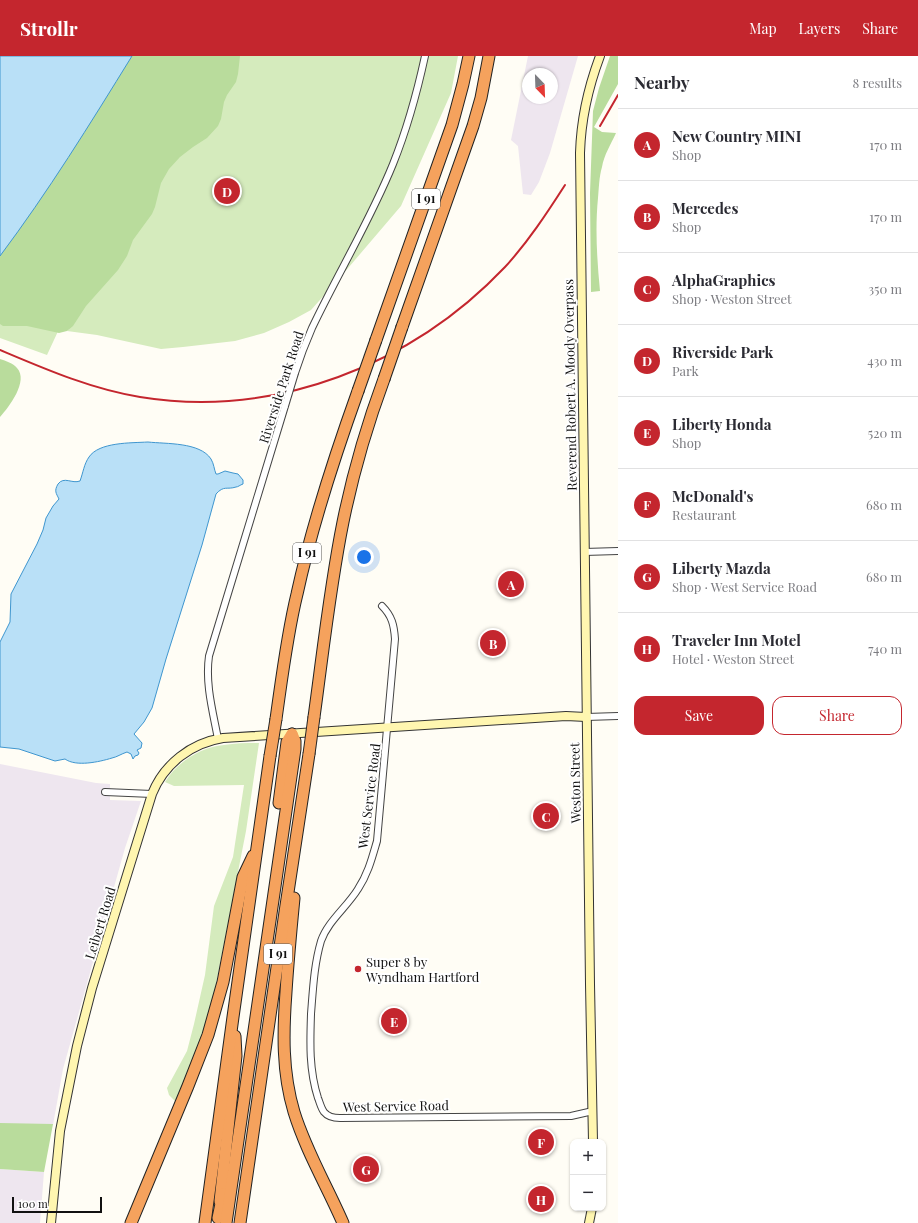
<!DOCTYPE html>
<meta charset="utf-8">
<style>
:root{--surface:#fff;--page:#f7f7f7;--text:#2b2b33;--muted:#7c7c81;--line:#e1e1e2;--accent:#c4262e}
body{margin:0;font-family:"Playfair Display",serif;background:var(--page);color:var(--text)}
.controls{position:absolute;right:12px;bottom:12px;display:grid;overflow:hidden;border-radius:8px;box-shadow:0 1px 3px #0004}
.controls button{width:36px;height:36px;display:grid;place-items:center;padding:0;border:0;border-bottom:1px solid var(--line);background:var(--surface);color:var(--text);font:20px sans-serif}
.compass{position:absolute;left:522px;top:12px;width:36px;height:36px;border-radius:50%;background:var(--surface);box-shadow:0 1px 3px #0004;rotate:157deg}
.scale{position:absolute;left:12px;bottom:10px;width:90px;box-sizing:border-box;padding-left:4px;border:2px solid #111;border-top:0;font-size:11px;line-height:14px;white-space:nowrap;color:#111;-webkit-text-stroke:3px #fff;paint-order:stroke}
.you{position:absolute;left:364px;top:501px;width:14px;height:14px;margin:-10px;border:3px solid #fff;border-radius:50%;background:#1a73e8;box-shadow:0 0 0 6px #1a73e833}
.badge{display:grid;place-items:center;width:26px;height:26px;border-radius:50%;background:var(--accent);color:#fff;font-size:13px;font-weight:700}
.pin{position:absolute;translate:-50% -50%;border:2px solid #fff;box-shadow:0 1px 4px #0006}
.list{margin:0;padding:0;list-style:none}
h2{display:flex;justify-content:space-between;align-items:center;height:52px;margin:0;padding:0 16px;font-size:17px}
h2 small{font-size:13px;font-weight:400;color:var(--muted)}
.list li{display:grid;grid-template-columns:26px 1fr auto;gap:12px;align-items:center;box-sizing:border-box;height:72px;padding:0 16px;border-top:1px solid var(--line)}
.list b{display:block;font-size:15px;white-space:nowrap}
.list p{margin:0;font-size:13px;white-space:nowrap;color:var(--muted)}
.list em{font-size:13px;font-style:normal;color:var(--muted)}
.actions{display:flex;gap:8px;padding:12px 16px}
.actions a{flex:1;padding:9px 0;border:1px solid var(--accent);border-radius:12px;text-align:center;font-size:14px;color:var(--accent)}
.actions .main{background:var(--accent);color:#fff}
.map{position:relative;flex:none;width:618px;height:1167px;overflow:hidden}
header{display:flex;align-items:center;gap:24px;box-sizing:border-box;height:56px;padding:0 20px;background:var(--accent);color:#fff}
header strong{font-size:19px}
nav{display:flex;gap:22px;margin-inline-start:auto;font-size:14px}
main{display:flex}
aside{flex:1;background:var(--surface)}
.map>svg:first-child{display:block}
.industrial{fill:#eee6ef;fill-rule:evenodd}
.green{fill:#d5ebbd}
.forest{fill:#b9dc9c}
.water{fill:#b9e0f7;stroke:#3f96cf}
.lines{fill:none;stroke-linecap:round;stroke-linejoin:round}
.street-casing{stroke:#444;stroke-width:8}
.secondary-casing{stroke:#333;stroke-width:10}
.highway-casing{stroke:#222;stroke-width:13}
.street{stroke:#fff;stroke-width:6}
.secondary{stroke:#fff6b0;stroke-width:8}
.highway{stroke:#f5a25d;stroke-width:11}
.rail{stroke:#c4262e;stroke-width:2}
.street-bridge-casing{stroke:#444;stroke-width:8;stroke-linecap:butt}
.highway-bridge-casing{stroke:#222;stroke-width:13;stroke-linecap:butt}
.street-bridge{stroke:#fff;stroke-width:6}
.highway-bridge{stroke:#f5a25d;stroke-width:11}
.poi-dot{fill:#c4262e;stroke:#fff;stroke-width:1.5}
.labels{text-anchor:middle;stroke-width:4;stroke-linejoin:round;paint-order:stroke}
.shield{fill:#fff;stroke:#585858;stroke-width:1}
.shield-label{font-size:12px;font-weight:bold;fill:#111}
.street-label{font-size:13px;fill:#111;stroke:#fff}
.poi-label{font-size:13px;fill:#111;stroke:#fff;text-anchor:start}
</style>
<header>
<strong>Strollr</strong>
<nav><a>Map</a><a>Layers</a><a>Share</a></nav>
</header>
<main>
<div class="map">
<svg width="618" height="1167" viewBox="0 0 618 1167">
<rect width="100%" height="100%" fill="#fffdf5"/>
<g class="industrial">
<path d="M 528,0 L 578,0 L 550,97 L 539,126 L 531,139 L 523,138 L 518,90 L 511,84 ZM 528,18 L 552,18 L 552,42 L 528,42 Z"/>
<path d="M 0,708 L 96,727 L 110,728 L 110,744 L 141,745 L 125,792 L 63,1013 L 53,1069 L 0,1068 Z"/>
<path d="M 0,1113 L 44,1116 L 40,1167 L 0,1167 Z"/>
</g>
<g class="green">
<path d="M 132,0 L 458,0 L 451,37 L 401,150 L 343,218 L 311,254 L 289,266 L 264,277 L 235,285 L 183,291 L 161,293 L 97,279 L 67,275 L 69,273 L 60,271 L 47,299 L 0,282 L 0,200 Z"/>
<path d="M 259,687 L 246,775 L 216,928 L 208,962 L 200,985 L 176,1046 L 169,1039 L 167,1032 L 187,995 L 194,968 L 205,919 L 214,850 L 233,801 L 244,729 L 174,730 L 165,726 C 177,706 201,691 224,689 C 236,687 248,687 259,687 Z"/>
</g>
<g class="forest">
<path d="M 104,0 L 240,0 L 238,18 L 236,26 L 227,39 L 224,46 L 221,63 L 218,70 L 207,82 L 193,91 L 180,101 L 169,113 L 161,127 L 155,151 L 152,158 L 133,184 L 127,200 L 118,214 L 86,250 L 73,270 L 67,275 L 59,277 L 27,270 L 3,270 L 0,268 L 0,170 Z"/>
<path d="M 610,0 L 618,0 L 618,28 L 594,71 L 602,76 L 616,77 C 611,88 604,99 602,111 C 599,121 599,132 598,142 C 595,173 597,204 600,235 L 591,236 L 590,137 L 593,55 L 599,32 Z"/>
<path d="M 0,303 C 6,305 13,307 17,312 C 29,325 9,351 0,361 Z"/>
<path d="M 0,1067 L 53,1068 L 44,1116 L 0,1113 Z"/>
</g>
<g class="water">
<path d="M 0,0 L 132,0 C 90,68 48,136 0,200 Z"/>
<path d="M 148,386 C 166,388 200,386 211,403 C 214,408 214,413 216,418 L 218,418 L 225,415 L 233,417 L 238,418 L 243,424 L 243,428 C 240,429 238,431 236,431 C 227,434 224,429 216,438 L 202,489 L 166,603 L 152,652 L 144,666 L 134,678 L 142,687 L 141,692 L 137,694 L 139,697 L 138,699 L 135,700 L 133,703 L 131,698 L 127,696 C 121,698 117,701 112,702 C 99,706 76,711 65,703 L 55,705 L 19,693 L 0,691 L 0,586 L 10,566 L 11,538 L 37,488 L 43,474 L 46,462 L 53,450 L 59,443 C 56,437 54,435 58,428 C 64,420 72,428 80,425 C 83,417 84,408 89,401 C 99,386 131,387 148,386 Z"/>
</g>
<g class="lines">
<defs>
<g id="street">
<path d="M 295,317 L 303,294 L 312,272 C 338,217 370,165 393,108 C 407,73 417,37 425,0"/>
<path d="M 584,496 L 618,495"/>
<path d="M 382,550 C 392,560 394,569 395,583 L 377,785 C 372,802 368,818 358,833 C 347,851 328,865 321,885 C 314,909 313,933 311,958 C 310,987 309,1014 318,1042 C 320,1047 321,1052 324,1056 C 328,1061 334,1062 340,1062 L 571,1060 L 593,1055"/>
<path d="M 586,661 L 618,660"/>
<path d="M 218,683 C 213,656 205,628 209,600 L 285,350"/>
<path d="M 105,736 L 152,738"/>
</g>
<g id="secondary">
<path d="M 593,1086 L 590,928 L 580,97 C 581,63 588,32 600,0"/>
<path d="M 51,1167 L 60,1075 L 77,990 L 92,932 L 152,738 C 164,708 191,687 223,682 L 566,660 L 586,661"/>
<path d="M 589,1167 L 592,1152"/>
</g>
<g id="highway">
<path d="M 402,271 L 473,70 L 481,42 L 489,0"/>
<path d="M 376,284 L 452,69 L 463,28 L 469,0"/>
<path d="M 314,661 C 323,596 330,530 343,466 C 353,417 367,369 384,323"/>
<path d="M 276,663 C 282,621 287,579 297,538 C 312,469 334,402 358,335"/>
<path d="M 279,747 L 287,686 L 292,678"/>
<path d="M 294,842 C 291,873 288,904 286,936 C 283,976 282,1016 294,1056 C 306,1095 327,1130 343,1167"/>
<path d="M 220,1145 L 236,1000 L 235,980"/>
<path d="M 218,1162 L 223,1138"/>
<path d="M 131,1167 L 188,1030 L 208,979 L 223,926 L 243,821 L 253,800"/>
<path d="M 205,1167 L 233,961 L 270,700"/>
<path d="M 226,1167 L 295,693 L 295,685 L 292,678"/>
<path d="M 240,1167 L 285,856 L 309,698"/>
</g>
</defs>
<use href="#street" class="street-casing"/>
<use href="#secondary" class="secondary-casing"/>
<use href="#highway" class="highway-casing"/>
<use href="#street" class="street"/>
<use href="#secondary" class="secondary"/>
<use href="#highway" class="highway"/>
<g class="rail">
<path d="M 600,70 L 618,39"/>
<path d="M 0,294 C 45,313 91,333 140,341 C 275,363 412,309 505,211 C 528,186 547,157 565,129"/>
</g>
<defs>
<path id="street-bridge" d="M 285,350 L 295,317"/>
<g id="highway-bridge">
<path d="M 384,323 L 402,271"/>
<path d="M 358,335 L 376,284"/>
<path d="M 309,698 L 314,661"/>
<path d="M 270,700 L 276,663"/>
</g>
</defs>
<use href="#street-bridge" class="street-bridge-casing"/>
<use href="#highway-bridge" class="highway-bridge-casing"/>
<use href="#street-bridge" class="street-bridge"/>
<use href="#highway-bridge" class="highway-bridge"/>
</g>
<circle class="poi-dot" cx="358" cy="913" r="4"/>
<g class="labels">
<g class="shield">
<rect x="412" y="133" width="28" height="20" rx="3"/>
<rect x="293" y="487" width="28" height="20" rx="3"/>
<rect x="264" y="888" width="28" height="20" rx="3"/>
</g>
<g class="shield-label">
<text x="426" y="147">I 91</text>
<text x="307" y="501">I 91</text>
<text x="278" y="902">I 91</text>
</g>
<g class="street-label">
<text transform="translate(570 329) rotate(-91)" y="5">Reverend Robert A. Moody Overpass</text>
<text transform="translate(281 331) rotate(-72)" y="5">Riverside Park Road</text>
<text transform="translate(575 727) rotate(-91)" y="5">Weston Street</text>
<text transform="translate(369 740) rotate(-83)" y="5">West Service Road</text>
<text transform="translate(100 867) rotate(-73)" y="5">Leibert Road</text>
<text transform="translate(396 1050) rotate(-1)" y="5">West Service Road</text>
</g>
<g class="poi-label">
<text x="366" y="911">Super 8 by<tspan x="366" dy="15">Wyndham Hartford</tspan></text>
</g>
</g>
</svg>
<div class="controls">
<button>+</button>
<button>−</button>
</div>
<svg class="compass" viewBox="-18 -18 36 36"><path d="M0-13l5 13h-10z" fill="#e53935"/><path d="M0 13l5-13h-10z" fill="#7c7c81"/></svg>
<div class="scale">100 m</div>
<div class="you"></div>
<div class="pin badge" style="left:511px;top:528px">A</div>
<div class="pin badge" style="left:493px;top:587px">B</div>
<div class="pin badge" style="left:546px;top:760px">C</div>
<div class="pin badge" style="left:227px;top:135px">D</div>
<div class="pin badge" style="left:394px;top:965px">E</div>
<div class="pin badge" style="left:541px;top:1086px">F</div>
<div class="pin badge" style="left:366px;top:1113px">G</div>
<div class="pin badge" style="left:541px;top:1143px">H</div>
</div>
<aside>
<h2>Nearby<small>8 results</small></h2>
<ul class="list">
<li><span class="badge">A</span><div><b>New Country MINI</b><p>Shop</p></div><em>170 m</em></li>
<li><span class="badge">B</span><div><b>Mercedes</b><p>Shop</p></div><em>170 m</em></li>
<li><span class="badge">C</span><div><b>AlphaGraphics</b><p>Shop · Weston Street</p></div><em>350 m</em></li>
<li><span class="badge">D</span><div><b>Riverside Park</b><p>Park</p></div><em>430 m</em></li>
<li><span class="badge">E</span><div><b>Liberty Honda</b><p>Shop</p></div><em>520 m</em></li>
<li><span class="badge">F</span><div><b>McDonald's</b><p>Restaurant</p></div><em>680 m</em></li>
<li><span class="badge">G</span><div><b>Liberty Mazda</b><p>Shop · West Service Road</p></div><em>680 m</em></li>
<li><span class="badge">H</span><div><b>Traveler Inn Motel</b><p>Hotel · Weston Street</p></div><em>740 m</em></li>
</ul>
<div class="actions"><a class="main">Save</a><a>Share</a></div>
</aside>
</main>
